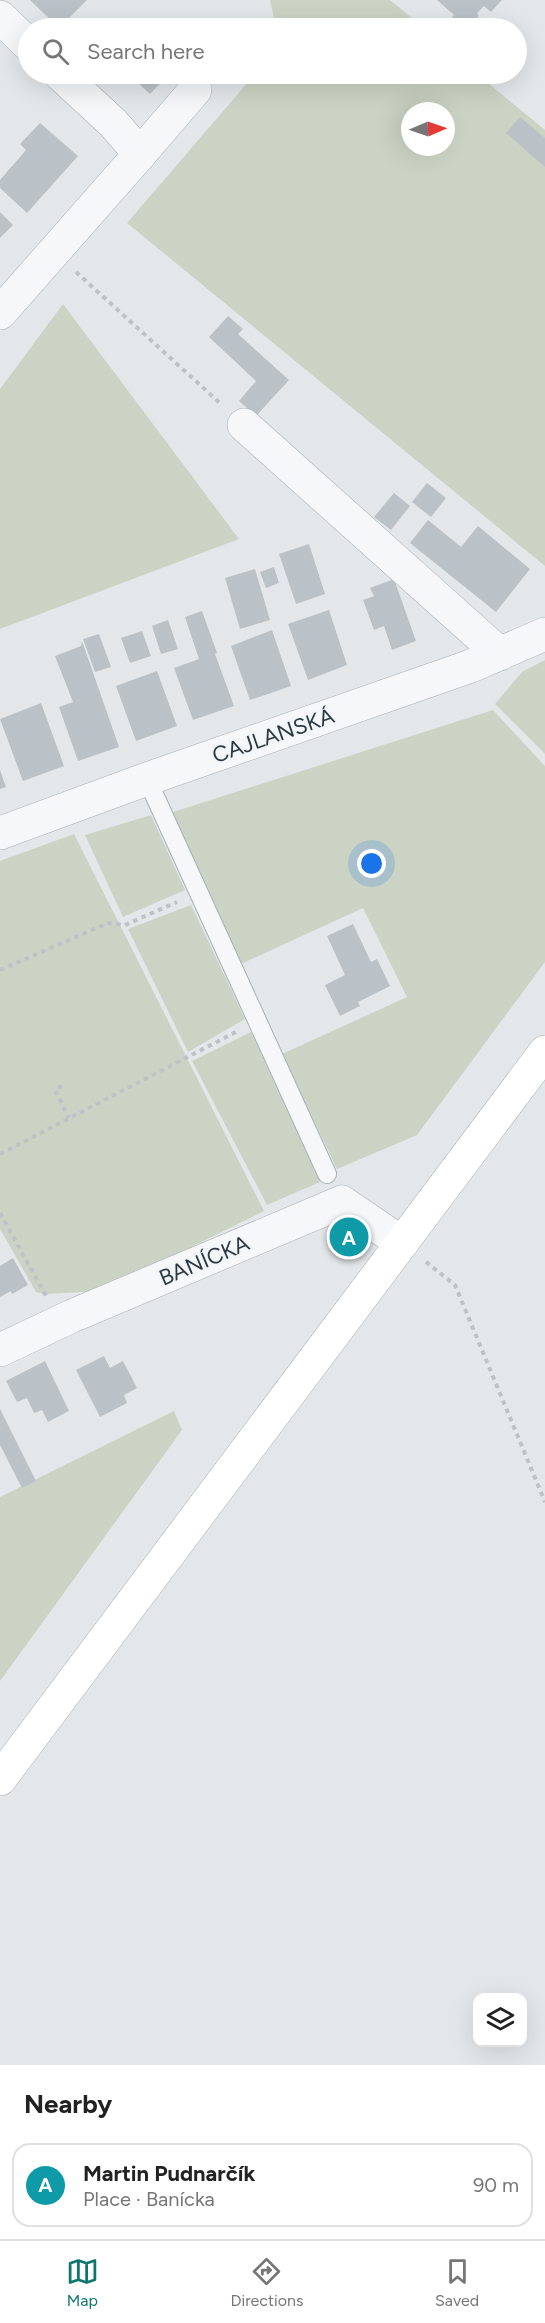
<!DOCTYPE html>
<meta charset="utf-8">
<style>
:root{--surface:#fff;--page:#f2f2f2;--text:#222;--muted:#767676;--line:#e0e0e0;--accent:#0f766e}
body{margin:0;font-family:Figtree,sans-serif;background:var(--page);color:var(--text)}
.controls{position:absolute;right:18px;bottom:18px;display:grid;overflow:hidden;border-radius:12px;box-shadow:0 6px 24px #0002}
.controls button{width:54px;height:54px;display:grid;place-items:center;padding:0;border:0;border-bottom:2px solid var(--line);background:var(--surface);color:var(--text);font:30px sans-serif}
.compass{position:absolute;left:401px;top:102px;width:54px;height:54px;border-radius:50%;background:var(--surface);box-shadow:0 6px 24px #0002;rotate:88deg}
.you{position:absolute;left:372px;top:864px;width:21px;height:21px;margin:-15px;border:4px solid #fff;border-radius:50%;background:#1a73e8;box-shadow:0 0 0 9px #1a73e833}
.badge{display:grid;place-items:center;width:39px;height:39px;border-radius:50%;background:var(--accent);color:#fff;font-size:20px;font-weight:700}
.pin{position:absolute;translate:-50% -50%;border:3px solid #fff;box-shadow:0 2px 6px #0006}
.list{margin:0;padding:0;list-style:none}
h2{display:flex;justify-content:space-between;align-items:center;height:78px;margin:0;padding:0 24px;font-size:26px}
h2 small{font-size:20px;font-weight:400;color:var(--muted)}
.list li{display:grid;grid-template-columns:39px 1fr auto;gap:18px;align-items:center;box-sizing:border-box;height:84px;margin:0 12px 12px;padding:0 12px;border:2px solid var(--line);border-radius:18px}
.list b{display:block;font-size:22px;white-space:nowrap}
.list p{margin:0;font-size:20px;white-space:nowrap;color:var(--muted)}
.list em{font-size:20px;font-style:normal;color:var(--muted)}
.icon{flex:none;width:33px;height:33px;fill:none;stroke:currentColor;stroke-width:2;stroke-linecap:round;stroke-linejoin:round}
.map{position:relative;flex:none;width:545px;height:2065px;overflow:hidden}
.search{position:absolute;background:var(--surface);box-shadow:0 6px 24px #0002;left:18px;right:18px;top:18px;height:66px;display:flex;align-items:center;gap:15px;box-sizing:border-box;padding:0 21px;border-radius:33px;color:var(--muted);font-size:22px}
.sheet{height:174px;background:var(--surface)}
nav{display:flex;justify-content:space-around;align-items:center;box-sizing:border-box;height:84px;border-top:2px solid var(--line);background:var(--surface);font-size:16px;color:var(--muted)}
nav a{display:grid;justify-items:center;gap:3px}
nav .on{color:var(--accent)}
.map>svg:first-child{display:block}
.green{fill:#cbd4c4;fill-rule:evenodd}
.building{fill:#bac2c7}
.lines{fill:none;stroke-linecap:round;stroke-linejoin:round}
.lane-casing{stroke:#a8afb4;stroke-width:20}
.street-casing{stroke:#a8afb4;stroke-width:34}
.secondary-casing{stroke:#a8afb4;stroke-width:34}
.path{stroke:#bcc2c6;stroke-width:4;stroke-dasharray:4.5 4.5;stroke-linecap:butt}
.lane{stroke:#f5f7f9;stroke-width:18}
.street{stroke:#f5f7f9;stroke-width:33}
.secondary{stroke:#fff;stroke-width:33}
.labels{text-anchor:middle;stroke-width:5;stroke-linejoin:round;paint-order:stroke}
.street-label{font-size:22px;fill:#2b3842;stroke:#f2f6f8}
</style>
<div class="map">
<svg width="545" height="2065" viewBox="0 0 545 2065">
<rect width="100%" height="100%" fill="#e3e7ea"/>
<g class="green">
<path d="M 270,0 L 390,0 L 424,28 L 276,28 Z"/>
<path d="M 255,74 L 477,74 L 545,130 L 545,566 L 127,223 ZM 410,111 L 446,111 L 446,147 L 410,147 Z"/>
<path d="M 63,304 L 239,539 L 0,629 L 0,389 Z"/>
<path d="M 545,660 L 545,754 L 495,704 L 522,672 Z"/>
<path d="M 493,710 L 545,766 L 545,962 L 417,1135 L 337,1169 L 282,1054 L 407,997 L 363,908 L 241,964 L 170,813 Z"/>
<path d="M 151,815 L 185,890 L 123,917 L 85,835 Z"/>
<path d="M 74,834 L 264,1211 L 103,1291 L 45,1294 L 36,1292 L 0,1229 L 0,861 Z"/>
<path d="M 191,905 L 245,1019 L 188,1052 L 128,929 Z"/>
<path d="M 251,1032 L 320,1182 L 267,1205 L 192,1061 Z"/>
<path d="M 174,1411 L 182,1430 L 0,1681 L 0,1497 Z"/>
</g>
<g class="building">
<path d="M 30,0 L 87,0 L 59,28 Z"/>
<path d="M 437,0 L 502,0 L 491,12 L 484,6 L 477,13 L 479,16 L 467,28 L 464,28 L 452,17 L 454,15 Z"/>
<path d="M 128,74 L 169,74 L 150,94 Z"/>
<path d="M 520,117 L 545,138 L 545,167 L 506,133 Z"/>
<path d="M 40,123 L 78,156 L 27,213 L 0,188 L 0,180 L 26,150 L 20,144 Z"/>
<path d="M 0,212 L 13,225 L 0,238 Z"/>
<path d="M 228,316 L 243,329 L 238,334 L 289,380 L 256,416 L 239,401 L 256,381 L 209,337 Z"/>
<path d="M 427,483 L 446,498 L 431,517 L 412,502 Z"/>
<path d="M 394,493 L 410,506 L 391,530 L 374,517 Z"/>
<path d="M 428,520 L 461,547 L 478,526 L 530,569 L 496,612 L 410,543 Z"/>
<path d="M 309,544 L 325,594 L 296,604 L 279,554 Z"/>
<path d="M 274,567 L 279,583 L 266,588 L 260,572 Z"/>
<path d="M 255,569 L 270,620 L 240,629 L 225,578 Z"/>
<path d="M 394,579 L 416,641 L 392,650 L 384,626 L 374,630 L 363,600 L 374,596 L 370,588 Z"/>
<path d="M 329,610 L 347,665 L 308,680 L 288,624 Z"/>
<path d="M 202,611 L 217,653 L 215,654 L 234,706 L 193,720 L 174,668 L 199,659 L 185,617 Z"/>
<path d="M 168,620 L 178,649 L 161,654 L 152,626 Z"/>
<path d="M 272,630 L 291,686 L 250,700 L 231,646 Z"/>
<path d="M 142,631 L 151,656 L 130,663 L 121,638 Z"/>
<path d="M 99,634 L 111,667 L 95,672 L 83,639 Z"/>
<path d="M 82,641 L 119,747 L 78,761 L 59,707 L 73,702 L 55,656 L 81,646 Z"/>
<path d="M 157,671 L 177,726 L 136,741 L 116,686 Z"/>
<path d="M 41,703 L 64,766 L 23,781 L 0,719 Z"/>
<path d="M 0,770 L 6,787 L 0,789 Z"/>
<path d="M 353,924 L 371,962 L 377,959 L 390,986 L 358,1002 L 360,1006 L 340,1016 L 325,985 L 345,975 L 327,936 Z"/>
<path d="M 13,1258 L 28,1285 L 12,1294 L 11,1291 L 0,1297 L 0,1266 Z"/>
<path d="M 104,1356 L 110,1368 L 123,1361 L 137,1388 L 124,1395 L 127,1403 L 100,1417 L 76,1370 Z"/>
<path d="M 45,1361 L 69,1411 L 48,1422 L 42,1410 L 34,1413 L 27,1398 L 17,1402 L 6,1381 Z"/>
<path d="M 0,1409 L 36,1481 L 22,1488 L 0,1445 Z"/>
</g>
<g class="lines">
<defs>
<path id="lane" d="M 147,779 L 327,1174"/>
<g id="street">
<path d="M 0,17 L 28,44"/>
<path d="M 140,154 L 195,90"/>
<path d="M 0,313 L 140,154 L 113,123 L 60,74"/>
<path d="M 244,425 L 500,654"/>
<path d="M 0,833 L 147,779 L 471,666 L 545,634"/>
<path d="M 0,1350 L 72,1316 L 342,1202 L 402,1243"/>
</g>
<path id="secondary" d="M 0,1779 L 545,1052"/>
</defs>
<use href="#lane" class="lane-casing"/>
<use href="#street" class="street-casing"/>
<use href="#secondary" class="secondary-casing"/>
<g class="path">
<path d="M 76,272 L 221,404"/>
<path d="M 0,970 L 108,923 L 125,925 L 177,902"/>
<path d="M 62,1086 L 55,1090 L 69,1118"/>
<path d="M 0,1154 L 236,1032"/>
<path d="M 0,1213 L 46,1296"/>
<path d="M 426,1262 L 455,1285 L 545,1502"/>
</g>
<use href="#lane" class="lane"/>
<use href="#street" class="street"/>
<use href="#secondary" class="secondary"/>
</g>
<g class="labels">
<g class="street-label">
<text transform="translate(273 735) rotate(-19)" y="8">CAJLANSKÁ</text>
<text transform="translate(204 1260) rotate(-23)" y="8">BANÍCKA</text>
</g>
</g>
</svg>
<div class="controls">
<button><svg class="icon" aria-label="layers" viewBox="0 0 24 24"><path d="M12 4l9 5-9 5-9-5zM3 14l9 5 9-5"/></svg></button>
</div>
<svg class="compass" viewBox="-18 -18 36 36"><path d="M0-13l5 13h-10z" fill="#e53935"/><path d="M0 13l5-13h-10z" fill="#767676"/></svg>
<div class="you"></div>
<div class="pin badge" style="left:349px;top:1237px;background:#0f9aa8">A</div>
<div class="search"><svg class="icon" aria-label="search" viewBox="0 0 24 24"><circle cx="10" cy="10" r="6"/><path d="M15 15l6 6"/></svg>Search here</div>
</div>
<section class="sheet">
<h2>Nearby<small></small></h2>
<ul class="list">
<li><span class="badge" style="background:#0f9aa8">A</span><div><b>Martin Pudnarčík</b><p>Place · Banícka</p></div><em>90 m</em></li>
</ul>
</section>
<nav>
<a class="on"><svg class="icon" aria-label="map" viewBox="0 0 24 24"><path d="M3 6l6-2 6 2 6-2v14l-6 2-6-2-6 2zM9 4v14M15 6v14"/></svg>Map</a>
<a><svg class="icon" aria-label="directions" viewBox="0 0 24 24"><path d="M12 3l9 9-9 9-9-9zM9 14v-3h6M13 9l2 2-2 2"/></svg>Directions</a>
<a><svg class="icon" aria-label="saved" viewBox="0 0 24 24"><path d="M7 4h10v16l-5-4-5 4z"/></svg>Saved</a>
</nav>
